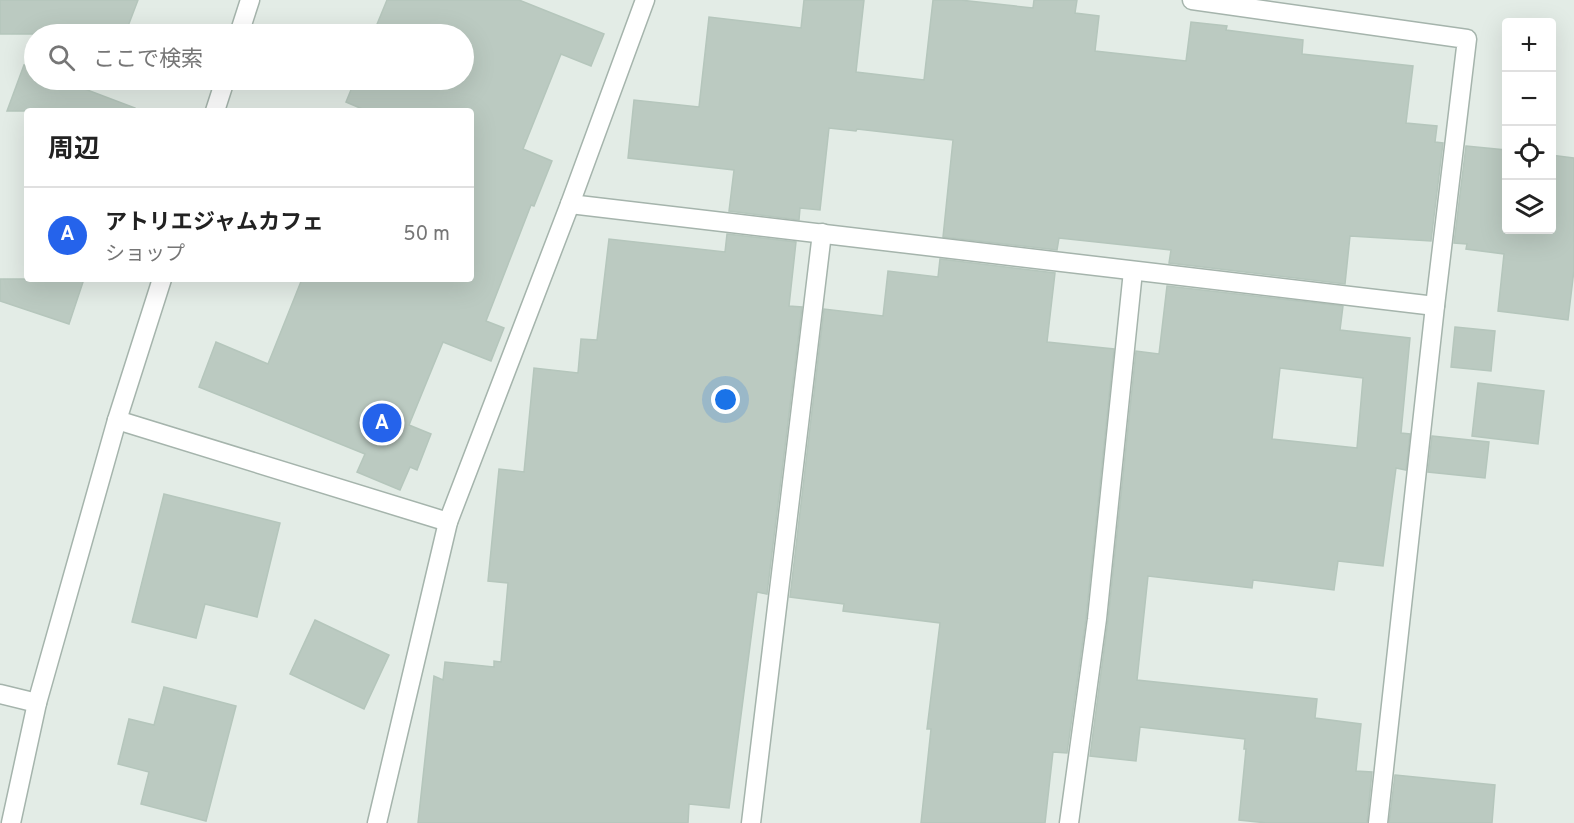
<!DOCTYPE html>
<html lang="ja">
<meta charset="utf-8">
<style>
:root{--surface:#fff;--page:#f6f6f6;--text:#222;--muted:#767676;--line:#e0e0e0;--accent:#2563eb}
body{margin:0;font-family:Overpass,"Noto Sans JP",sans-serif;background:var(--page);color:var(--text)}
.controls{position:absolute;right:18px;top:18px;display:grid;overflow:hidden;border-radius:6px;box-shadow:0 6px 24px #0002}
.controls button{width:54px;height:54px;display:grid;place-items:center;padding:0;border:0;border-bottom:2px solid var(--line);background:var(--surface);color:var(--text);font:30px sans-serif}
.you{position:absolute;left:726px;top:400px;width:21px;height:21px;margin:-15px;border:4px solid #fff;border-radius:50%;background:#1a73e8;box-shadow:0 0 0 9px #1a73e833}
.badge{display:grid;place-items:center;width:39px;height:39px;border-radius:50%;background:var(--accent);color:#fff;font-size:20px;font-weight:700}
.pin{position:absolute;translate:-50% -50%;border:3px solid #fff;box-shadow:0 2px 6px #0006}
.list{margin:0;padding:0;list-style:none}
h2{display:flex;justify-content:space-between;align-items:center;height:78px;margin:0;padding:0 24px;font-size:26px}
h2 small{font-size:20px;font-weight:400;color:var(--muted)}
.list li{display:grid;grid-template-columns:39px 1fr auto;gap:18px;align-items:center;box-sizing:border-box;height:96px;padding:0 24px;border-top:2px solid var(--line)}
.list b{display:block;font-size:22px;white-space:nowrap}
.list p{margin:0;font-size:20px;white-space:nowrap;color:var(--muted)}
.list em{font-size:20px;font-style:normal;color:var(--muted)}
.icon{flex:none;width:33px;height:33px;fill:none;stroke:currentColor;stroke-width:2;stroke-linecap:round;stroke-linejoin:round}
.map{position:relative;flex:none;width:1574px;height:823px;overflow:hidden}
.search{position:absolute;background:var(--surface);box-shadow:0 6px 24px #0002;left:24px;top:24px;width:450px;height:66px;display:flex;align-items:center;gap:15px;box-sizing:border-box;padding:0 21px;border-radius:33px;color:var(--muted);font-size:22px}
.panel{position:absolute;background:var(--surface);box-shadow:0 6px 24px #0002;left:24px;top:108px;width:450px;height:174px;border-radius:6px}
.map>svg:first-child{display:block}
.building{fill:#bbcac1;stroke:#b5c6bc;stroke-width:1.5;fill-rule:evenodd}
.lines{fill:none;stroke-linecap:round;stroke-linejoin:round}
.minor-casing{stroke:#a5b4ac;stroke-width:21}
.tertiary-casing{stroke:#a5b4ac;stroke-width:21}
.minor{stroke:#fff;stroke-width:18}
.tertiary{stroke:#fff;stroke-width:18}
</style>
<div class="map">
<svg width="1574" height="823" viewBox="0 0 1574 823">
<rect width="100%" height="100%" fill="#e3ece6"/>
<g class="building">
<path d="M 0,0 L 138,0 L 125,34 L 0,34 Z"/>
<path d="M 387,0 L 519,0 L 604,34 L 591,66 L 561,54 L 523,149 L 552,161 L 534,206 L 531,205 L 486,321 L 504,328 L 491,361 L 443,342 L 409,425 L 431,434 L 417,470 L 410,467 L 400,490 L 357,472 L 365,454 L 199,387 L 216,342 L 268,364 L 302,279 L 471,279 L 471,111 L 367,111 L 346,102 L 355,80 L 464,80 L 464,34 L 373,34 Z"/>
<path d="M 804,0 L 864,0 L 856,72 L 924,80 L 933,0 L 960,0 L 1033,8 L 1034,0 L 1077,0 L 1075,13 L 1099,16 L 1095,51 L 1186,61 L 1191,22 L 1227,26 L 1226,30 L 1303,40 L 1302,54 L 1413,66 L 1406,123 L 1437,126 L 1435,142 L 1443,143 L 1431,241 L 1350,236 L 1345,284 L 1169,263 L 1171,250 L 1059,238 L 1057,250 L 943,237 L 953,140 L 857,129 L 856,131 L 829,128 L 820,210 L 800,208 L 799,220 L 729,211 L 734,170 L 628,158 L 634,100 L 699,107 L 709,17 L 801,28 Z"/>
<path d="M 24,65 L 34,69 L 34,80 L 61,80 L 135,108 L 135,111 L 7,111 Z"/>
<path d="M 1466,146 L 1506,150 L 1506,230 L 1551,230 L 1551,155 L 1574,158 L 1574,270 L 1568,320 L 1498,311 L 1504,254 L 1466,249 L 1467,244 L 1454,243 Z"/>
<path d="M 727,234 L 796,242 L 789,306 L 802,307 L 767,594 L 757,592 L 729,808 L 689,804 L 688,823 L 418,823 L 434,676 L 443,680 L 445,662 L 494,667 L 494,661 L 501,662 L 508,583 L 488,581 L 499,469 L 524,472 L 534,368 L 578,373 L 581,339 L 597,340 L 609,239 L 725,252 Z"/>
<path d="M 940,259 L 1055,273 L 1047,342 L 1114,349 L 1086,618 L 1067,753 L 1053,752 L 1045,823 L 921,823 L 931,729 L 927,729 L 940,623 L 843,611 L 844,604 L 790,597 L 824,309 L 883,316 L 888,271 L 938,277 Z"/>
<path d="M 0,279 L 84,279 L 69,324 L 0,301 Z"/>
<path d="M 1167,286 L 1343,306 L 1340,330 L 1410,338 L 1401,433 L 1410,434 L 1406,470 L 1396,468 L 1383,566 L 1338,561 L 1334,590 L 1253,580 L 1252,588 L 1148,576 L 1137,680 L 1317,699 L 1315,718 L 1361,724 L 1356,771 L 1372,772 L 1367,823 L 1267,823 L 1239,820 L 1246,749 L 1244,749 L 1245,739 L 1140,727 L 1136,761 L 1090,756 L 1108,620 L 1136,351 L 1159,354 ZM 1280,368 L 1363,378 L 1357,448 L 1272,439 Z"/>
<path d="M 1455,327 L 1495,331 L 1491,371 L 1451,367 Z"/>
<path d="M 1478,383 L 1544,391 L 1538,444 L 1472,436 Z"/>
<path d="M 1432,436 L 1489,442 L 1485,478 L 1428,472 Z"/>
<path d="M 164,494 L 280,523 L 257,617 L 205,604 L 196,638 L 132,622 Z"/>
<path d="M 315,620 L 389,655 L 364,709 L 290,674 Z"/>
<path d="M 164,687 L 236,706 L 206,821 L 141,804 L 149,772 L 118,764 L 129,719 L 154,725 Z"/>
<path d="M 1395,775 L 1495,785 L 1492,823 L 1389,823 Z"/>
</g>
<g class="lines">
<defs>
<g id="minor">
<path d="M 1192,0 L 1467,39 L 1435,306 L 1378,823"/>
<path d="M 570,204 L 1435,306"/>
<path d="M 117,420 L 448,522"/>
<path d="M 377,823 L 448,522 L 570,204 L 645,0"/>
<path d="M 751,823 L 822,233"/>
<path d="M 1069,823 L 1097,619 L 1133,271"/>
</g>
<g id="tertiary">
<path d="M 239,34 L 250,0"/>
<path d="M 215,111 L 225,80"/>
<path d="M 0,694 L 37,703"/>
<path d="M 11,823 L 37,703 L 117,420 L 162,279"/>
</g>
</defs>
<use href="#minor" class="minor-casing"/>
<use href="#tertiary" class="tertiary-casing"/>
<use href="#minor" class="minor"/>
<use href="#tertiary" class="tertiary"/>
</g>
</svg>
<div class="controls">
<button>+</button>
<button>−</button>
<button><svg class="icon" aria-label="locate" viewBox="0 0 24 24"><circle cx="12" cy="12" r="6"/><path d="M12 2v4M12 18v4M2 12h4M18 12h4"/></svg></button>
<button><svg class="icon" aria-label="layers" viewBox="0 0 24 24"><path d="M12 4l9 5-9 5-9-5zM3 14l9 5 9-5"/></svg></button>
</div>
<div class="you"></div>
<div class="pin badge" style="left:382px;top:423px">A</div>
<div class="search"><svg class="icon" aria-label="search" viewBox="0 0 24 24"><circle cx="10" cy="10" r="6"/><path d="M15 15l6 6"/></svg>ここで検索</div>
<section class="panel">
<h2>周辺<small></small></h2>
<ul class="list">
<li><span class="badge">A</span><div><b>アトリエジャムカフェ</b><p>ショップ</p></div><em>50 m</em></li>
</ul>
</section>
</div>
